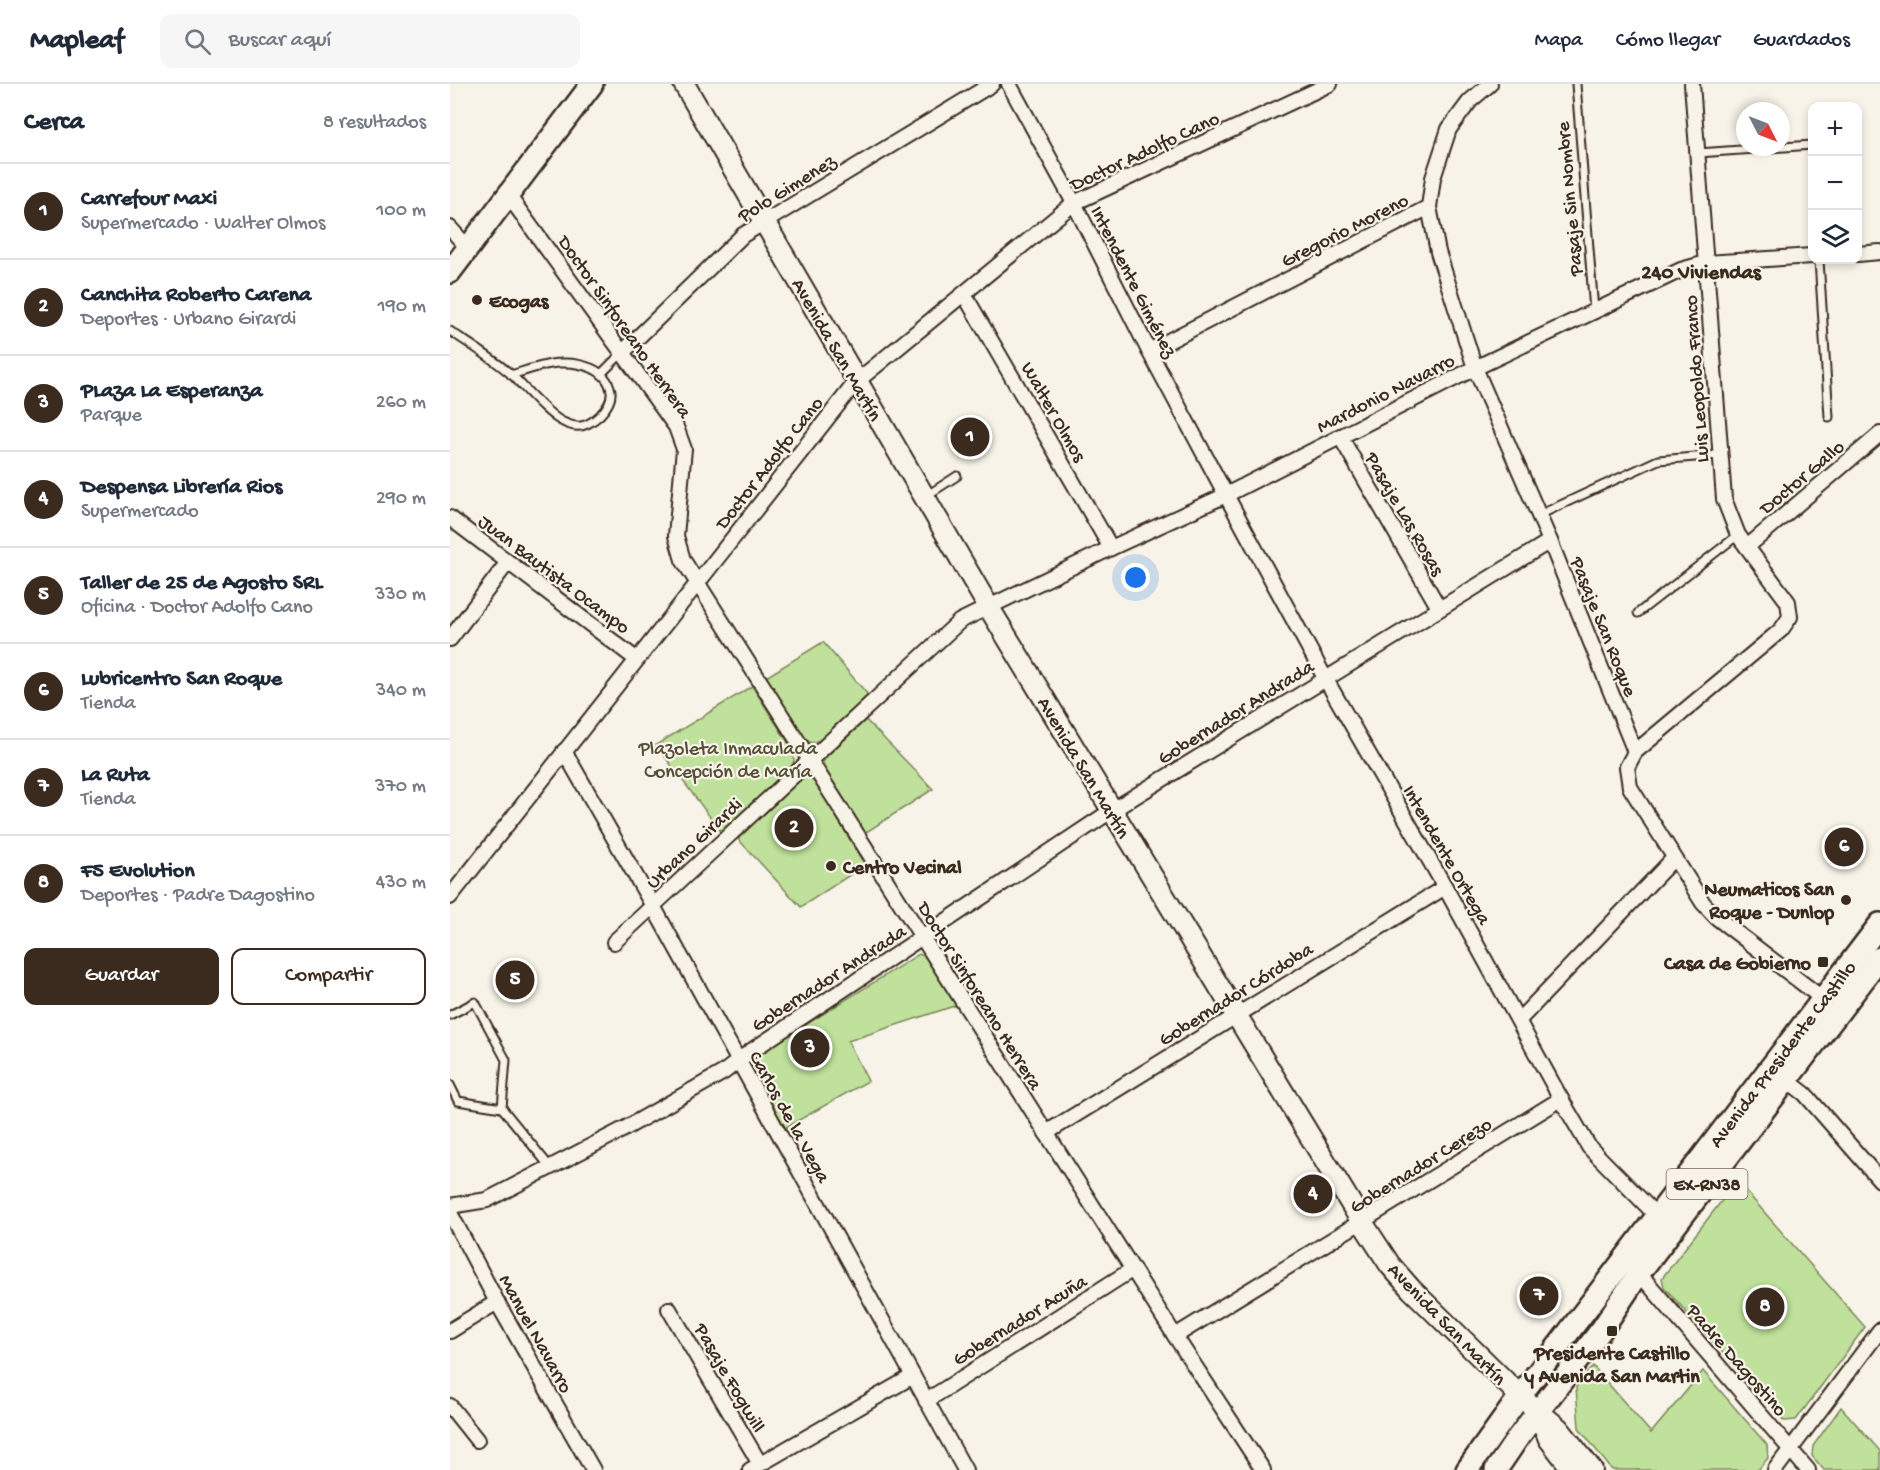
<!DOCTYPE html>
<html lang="es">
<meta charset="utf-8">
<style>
:root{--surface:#fff;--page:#f6f6f7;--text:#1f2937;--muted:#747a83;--line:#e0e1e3;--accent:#3b2a1e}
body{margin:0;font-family:"Gochi Hand",sans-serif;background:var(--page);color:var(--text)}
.controls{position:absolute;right:18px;top:18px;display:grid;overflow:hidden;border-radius:12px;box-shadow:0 3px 9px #0003}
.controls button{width:54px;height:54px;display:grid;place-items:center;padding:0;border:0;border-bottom:2px solid var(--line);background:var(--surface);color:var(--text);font:30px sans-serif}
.compass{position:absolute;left:1286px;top:18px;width:54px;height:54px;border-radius:50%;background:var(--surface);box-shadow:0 3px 9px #0003;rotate:132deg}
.you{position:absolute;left:686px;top:494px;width:21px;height:21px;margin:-15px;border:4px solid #fff;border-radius:50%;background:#1a73e8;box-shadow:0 0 0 9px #1a73e833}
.badge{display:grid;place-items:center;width:39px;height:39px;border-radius:50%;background:var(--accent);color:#fff;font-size:20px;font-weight:700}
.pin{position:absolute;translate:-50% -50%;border:3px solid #fff;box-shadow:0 2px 6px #0006}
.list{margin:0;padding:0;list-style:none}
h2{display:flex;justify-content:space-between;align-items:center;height:78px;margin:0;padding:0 24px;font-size:26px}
h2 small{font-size:20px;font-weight:400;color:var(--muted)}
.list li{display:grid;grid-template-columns:39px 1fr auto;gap:18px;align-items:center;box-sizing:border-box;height:96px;padding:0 24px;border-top:2px solid var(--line)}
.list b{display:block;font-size:22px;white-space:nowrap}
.list p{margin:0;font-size:20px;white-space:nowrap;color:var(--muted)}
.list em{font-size:20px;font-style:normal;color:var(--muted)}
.actions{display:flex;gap:12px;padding:18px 24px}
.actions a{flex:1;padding:14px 0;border:2px solid var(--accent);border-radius:12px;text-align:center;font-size:21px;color:var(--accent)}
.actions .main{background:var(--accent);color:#fff}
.icon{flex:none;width:33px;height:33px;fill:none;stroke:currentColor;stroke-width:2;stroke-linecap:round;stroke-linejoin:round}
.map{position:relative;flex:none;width:1430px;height:1386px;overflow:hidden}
header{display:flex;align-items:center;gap:36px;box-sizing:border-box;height:84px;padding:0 30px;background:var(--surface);border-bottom:2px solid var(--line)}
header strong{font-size:28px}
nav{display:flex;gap:33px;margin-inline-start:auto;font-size:21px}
.search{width:420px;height:54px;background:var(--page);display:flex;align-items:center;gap:15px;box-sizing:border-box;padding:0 21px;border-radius:12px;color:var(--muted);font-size:22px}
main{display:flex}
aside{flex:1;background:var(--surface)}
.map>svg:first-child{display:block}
.green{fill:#bfe19b;stroke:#7d865c;stroke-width:1.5}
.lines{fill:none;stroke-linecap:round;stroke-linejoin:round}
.lane-casing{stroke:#3b2a1e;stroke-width:11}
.street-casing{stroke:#3b2a1e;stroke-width:18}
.secondary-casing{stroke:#3b2a1e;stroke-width:24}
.primary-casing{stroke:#3b2a1e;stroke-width:26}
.lane{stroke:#f7f3e8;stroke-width:7}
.street{stroke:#f7f3e8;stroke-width:14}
.secondary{stroke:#f7f3e8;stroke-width:20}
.primary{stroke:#f7f3e8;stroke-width:21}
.poi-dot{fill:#3b2a1e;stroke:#f7f3e8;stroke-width:2}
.labels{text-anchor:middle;stroke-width:4.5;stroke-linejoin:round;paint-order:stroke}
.shield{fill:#f7f3e8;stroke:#73665b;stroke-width:1.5}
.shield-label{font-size:18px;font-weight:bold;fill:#3b2a1e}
.street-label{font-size:20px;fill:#3b2a1e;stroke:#f7f3e8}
.poi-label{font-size:20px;font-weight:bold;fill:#3b2a1e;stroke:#f7f3e8;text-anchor:start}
.park-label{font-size:20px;fill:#554f37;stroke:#f7f3e8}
.neighbourhood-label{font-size:21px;font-weight:bold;fill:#3b2a1e;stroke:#f7f3e8}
</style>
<header>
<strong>Mapleaf</strong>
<div class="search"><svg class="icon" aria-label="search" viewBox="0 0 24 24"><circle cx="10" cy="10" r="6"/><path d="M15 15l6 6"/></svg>Buscar aquí</div>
<nav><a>Mapa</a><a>Cómo llegar</a><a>Guardados</a></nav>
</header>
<main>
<aside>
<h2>Cerca<small>8 resultados</small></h2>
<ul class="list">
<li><span class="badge">1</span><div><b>Carrefour Maxi</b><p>Supermercado · Walter Olmos</p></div><em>100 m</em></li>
<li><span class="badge">2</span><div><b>Canchita Roberto Carena</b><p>Deportes · Urbano Girardi</p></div><em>190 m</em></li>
<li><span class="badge">3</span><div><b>PLaza La Esperanza</b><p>Parque</p></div><em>260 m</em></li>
<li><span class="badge">4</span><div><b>Despensa Librería Rios</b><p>Supermercado</p></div><em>290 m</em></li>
<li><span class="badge">5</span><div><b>Taller de 25 de Agosto SRL</b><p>Oficina · Doctor Adolfo Cano</p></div><em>330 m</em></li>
<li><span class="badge">6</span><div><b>Lubricentro San Roque</b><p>Tienda</p></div><em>340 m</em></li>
<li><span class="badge">7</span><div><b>La Ruta</b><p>Tienda</p></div><em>370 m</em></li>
<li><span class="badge">8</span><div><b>F5 Evolution</b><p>Deportes · Padre Dagostino</p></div><em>430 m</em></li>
</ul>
<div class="actions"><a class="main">Guardar</a><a>Compartir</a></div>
</aside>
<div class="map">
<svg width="1430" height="1386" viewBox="0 0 1430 1386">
<rect width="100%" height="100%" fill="#f7f3e8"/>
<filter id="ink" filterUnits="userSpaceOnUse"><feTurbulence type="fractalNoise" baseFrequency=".0167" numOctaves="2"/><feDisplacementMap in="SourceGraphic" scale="12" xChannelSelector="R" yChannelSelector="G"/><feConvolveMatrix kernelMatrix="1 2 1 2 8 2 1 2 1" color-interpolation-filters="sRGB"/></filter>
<g filter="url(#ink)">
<g class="green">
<path d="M 373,558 L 418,611 L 370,656 L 361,659 L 354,653 L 316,593 Z"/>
<path d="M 302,602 L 343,666 L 344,677 L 340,685 L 272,749 L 206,661 Z"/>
<path d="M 416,636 L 483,705 L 415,749 L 375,685 L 373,678 L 377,672 Z"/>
<path d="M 358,693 L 365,697 L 415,781 L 351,823 L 288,755 L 351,695 Z"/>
<path d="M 469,870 L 476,873 L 507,921 L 398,957 L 418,997 L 335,1044 L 302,985 L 303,979 L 306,972 Z"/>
<path d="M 1287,1097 L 1415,1243 L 1346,1336 L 1334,1337 L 1214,1203 L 1212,1194 Z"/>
<path d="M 1143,1282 L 1201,1349 L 1253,1287 L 1317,1361 L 1318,1374 L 1308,1386 L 1162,1386 L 1129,1344 L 1126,1303 Z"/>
<path d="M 1391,1323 L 1430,1367 L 1430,1386 L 1374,1386 L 1362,1372 L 1363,1362 Z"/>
</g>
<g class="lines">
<defs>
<g id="lane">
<path d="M 1126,0 L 1144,227"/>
<path d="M 1248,69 L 1362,61"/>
<path d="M 1369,176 L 1379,333"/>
<path d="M 0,247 C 21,261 44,275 63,292 C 75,304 99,332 113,338 C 129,346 138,342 150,331 C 156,325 162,316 161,307 C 157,284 129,278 110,279 C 96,279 75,287 61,291"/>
<path d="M 151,290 L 173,268"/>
<path d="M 476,412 L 507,392"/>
<path d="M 1089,431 L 1208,376 L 1270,371"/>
<path d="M 1188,529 L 1288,451"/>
<path d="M 0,931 L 25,918 L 56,976 L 52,1024 L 100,1083"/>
<path d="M 0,1001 L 8,1017 L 52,1024"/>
</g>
<g id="street">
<path d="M 559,0 L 624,119 L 699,267 L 776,411 L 875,594 L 995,803 L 1111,1015 L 1139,1063 L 1207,1132"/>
<path d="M 1040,0 L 1020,17 L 999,45 L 983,94 L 979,123 L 988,168 L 1025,284 L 1100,457 L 1185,668"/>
<path d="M 1242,0 L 1274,415 L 1288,451 L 1338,518 L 1340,533 L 1331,546 L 1185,668 L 1177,683 L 1180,703 L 1253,819 L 1266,833 L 1373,915"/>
<path d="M 58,111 L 226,343 L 234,365 L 226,452 L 233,476 L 725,1252 L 813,1386"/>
<path d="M 0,144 L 18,164"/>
<path d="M 1408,170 L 1430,168"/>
<path d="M 514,210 L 661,464"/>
<path d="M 699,267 L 979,123"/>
<path d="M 173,268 L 293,151 L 542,0"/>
<path d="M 890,352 L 989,524"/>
<path d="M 0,434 L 186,575"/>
<path d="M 1297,463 L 1430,350"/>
<path d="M 0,555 L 58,478"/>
<path d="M 114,667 L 203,822 L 515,1386"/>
<path d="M 0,813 L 406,298 L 624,119 L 880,0"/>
<path d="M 164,858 L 510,537 L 661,464 L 776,411 L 1025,284 L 1231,186 L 1256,179 L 1362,172"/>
<path d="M 1069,936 L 1224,774"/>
<path d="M 1337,996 L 1355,1010 L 1430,1096"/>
<path d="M 596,1049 L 995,803"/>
<path d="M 0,1122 L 37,1116 L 174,1045 L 274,988 L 301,967 L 661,727 L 1100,457"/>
<path d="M 0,1129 L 47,1218 L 143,1386"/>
<path d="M 1189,1189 L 1358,1386"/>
<path d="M 219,1225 L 310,1380"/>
<path d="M 0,1247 L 47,1218"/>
<path d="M 725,1252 L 1111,1015"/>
<path d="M 476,1317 L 683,1185"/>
<path d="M 0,1322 L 27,1356"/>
<path d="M 300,1386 L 463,1292"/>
<path d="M 1325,1386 L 1430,1246"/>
</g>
<g id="secondary">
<path d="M 234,0 L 538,522 L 912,1138 L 940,1181 L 961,1205 L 1070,1312 L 1109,1345 L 1142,1386"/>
<path d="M 1089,1330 L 1099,1355 L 1123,1386"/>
</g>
<g id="primary">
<path d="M 0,188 L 142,0"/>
<path id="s1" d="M 1017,1386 L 1070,1312 L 1430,840"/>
<path d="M 1046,1386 L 1069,1352 L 1152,1245 L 1189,1189 L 1430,874"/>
</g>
</defs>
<use href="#lane" class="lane-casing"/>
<use href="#street" class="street-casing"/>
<use href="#secondary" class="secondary-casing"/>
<use href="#primary" class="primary-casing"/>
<use href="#lane" class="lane"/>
<use href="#street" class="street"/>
<use href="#secondary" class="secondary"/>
<use href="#primary" class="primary"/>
</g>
</g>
<g class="poi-dot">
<circle cx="27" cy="216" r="6"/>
<circle cx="381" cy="782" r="6"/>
<circle cx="1396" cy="816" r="6"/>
<rect x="1367" y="872" width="12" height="12" rx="3"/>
<rect x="1156" y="1241" width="12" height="12" rx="3"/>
</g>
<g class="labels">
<rect class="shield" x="1216.5" y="1085" width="81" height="30" rx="4.5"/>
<g class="shield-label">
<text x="1257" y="1106">EX-RN38</text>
</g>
<g class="street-label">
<text transform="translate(694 66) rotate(-25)" y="7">Doctor Adolfo Cano</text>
<text transform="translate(336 103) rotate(-32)" y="7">Polo Gimenez</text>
<text transform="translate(1118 115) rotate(-95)" y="7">Pasaje Sin Nombre</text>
<text transform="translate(894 145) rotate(-27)" y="7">Gregorio Moreno</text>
<text transform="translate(685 197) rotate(63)" y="7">Intendente Giménez</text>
<text transform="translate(176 242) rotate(55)" y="7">Doctor Sinforeano Herrera</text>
<text transform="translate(388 265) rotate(60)" y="7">Avenida San Martín</text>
<text transform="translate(1245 295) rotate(-94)" y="7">Luis Leopoldo Franco</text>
<text transform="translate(935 308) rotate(-27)" y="7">Mardonio Navarro</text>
<text transform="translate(605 327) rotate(60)" y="7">Walter Olmos</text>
<text transform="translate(318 378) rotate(-52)" y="7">Doctor Adolfo Cano</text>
<text transform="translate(1351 392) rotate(-40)" y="7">Doctor Gallo</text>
<text transform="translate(956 429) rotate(60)" y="7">Pasaje Las Rosas</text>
<text transform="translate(105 489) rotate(37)" y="7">Juan Bautista Ocampo</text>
<text transform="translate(1155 542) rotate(68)" y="7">Pasaje San Roque</text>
<text transform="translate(785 627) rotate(-32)" y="7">Gobernador Andrada</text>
<text transform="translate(635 683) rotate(59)" y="7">Avenida San Martín</text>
<text transform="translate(243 758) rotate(-43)" y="7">Urbano Girardi</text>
<text transform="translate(998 770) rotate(60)" y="7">Intendente Ortega</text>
<text transform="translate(378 893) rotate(-33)" y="7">Gobernador Andrada</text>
<text transform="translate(785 909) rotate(-32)" y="7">Gobernador Córdoba</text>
<text transform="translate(531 911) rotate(58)" y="7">Doctor Sinforeano Herrera</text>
<text dy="7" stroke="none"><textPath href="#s1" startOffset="522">Avenida Presidente Castillo</textPath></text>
<text transform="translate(341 1032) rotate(61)" y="7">Carlos de la Vega</text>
<text transform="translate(970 1080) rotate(-32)" y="7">Gobernador Cerezo</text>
<text transform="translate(569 1235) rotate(-32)" y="7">Gobernador Acuña</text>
<text transform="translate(998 1239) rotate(46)" y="7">Avenida San Martín</text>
<text transform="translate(87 1249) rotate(61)" y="7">Manuel Navarro</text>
<text transform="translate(1288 1275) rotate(49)" y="7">Padre Dagostino</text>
<text transform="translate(281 1293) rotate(60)" y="7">Pasaje Fogwill</text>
</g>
<g class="poi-label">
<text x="39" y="223">Ecogas</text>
<text x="393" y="789">Centro Vecinal</text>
<text x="1384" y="811" text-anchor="end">Neumaticos San<tspan x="1384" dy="23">Roque - Dunlop</tspan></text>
<text x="1361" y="885" text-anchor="end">Casa de Gobierno</text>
<text x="1162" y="1275" text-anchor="middle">Presidente Castillo<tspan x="1162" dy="23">y Avenida San Martin</tspan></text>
</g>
<g class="park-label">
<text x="278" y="670">Plazoleta Inmaculada<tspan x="278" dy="23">Concepción de María</tspan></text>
</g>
<g class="neighbourhood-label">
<text x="1251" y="194">240 Viviendas</text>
</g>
</g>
</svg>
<div class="controls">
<button>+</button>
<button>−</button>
<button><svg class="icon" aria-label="layers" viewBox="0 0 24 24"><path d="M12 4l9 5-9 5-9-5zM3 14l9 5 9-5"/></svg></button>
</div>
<svg class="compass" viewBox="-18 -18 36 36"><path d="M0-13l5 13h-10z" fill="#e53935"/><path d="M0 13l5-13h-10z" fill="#747a83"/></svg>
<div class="you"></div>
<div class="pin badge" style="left:520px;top:353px">1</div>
<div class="pin badge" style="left:344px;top:744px">2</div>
<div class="pin badge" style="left:360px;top:964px">3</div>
<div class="pin badge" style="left:863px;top:1110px">4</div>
<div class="pin badge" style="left:65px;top:896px">5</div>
<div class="pin badge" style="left:1394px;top:763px">6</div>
<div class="pin badge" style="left:1089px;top:1212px">7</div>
<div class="pin badge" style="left:1315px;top:1223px">8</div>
</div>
</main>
